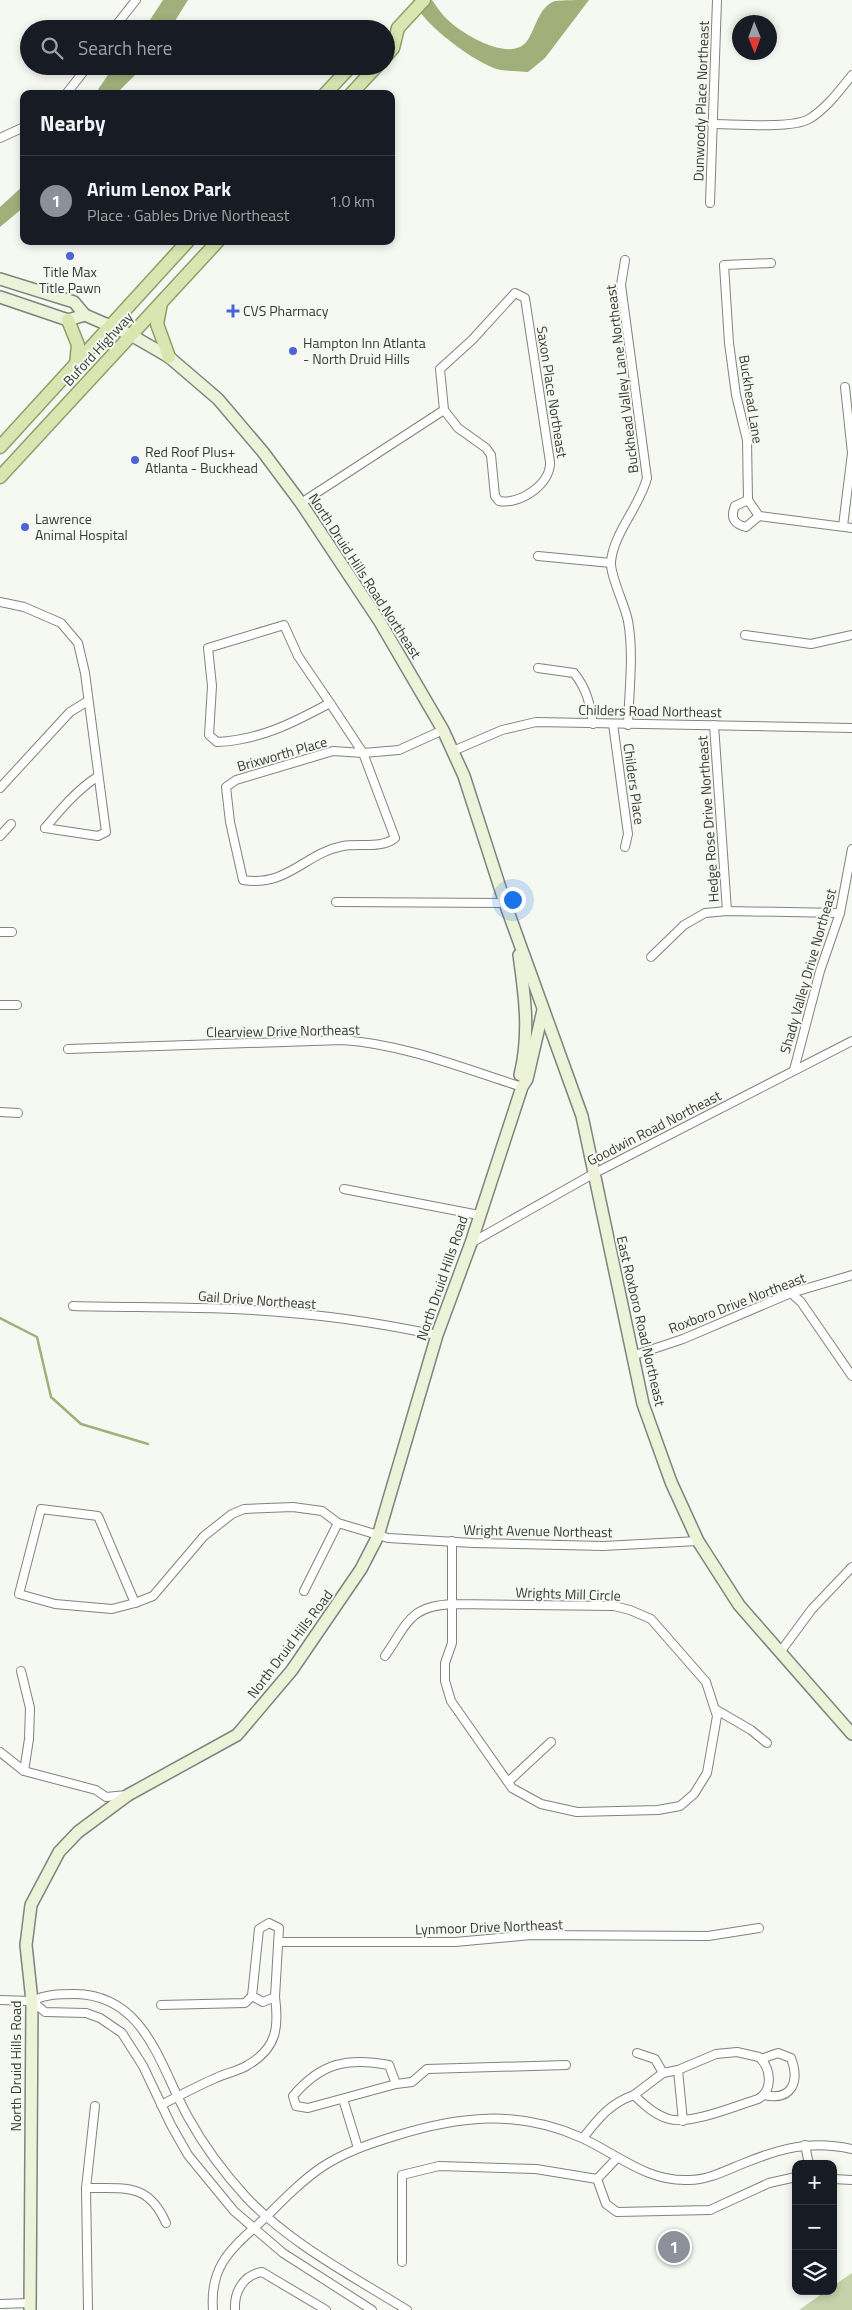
<!DOCTYPE html>
<meta charset="utf-8">
<style>
:root{--surface:#171b24;--page:#20242c;--text:#f1f3f6;--muted:#9ea1a6;--line:#363941;--accent:#8c9099}
body{margin:0;font-family:"Titillium Web",sans-serif;background:var(--page);color:var(--text)}
.controls{position:absolute;right:15px;bottom:15px;display:grid;overflow:hidden;border-radius:10px;box-shadow:0 2px 8px #0003}
.controls button{width:45px;height:45px;display:grid;place-items:center;padding:0;border:0;border-bottom:1px solid var(--line);background:var(--surface);color:var(--text);font:25px sans-serif}
.compass{position:absolute;left:732px;top:15px;width:45px;height:45px;border-radius:50%;background:var(--surface);box-shadow:0 2px 8px #0003;rotate:179deg}
.you{position:absolute;left:512px;top:899px;width:18px;height:18px;margin:-12px;border:4px solid #fff;border-radius:50%;background:#1a73e8;box-shadow:0 0 0 8px #1a73e833}
.badge{display:grid;place-items:center;width:32px;height:32px;border-radius:50%;background:var(--accent);color:#fff;font-size:16px;font-weight:700}
.pin{position:absolute;translate:-50% -50%;border:2px solid #fff;box-shadow:0 1px 5px #0006}
.list{margin:0;padding:0;list-style:none}
h2{display:flex;justify-content:space-between;align-items:center;height:65px;margin:0;padding:0 20px;font-size:21px}
h2 small{font-size:16px;font-weight:400;color:var(--muted)}
.list li{display:grid;grid-template-columns:32px 1fr auto;gap:15px;align-items:center;box-sizing:border-box;height:90px;padding:0 20px;border-top:1px solid var(--line)}
.list b{display:block;font-size:19px;white-space:nowrap}
.list p{margin:0;font-size:16px;white-space:nowrap;color:var(--muted)}
.list em{font-size:16px;font-style:normal;color:var(--muted)}
.icon{flex:none;width:28px;height:28px;fill:none;stroke:currentColor;stroke-width:2;stroke-linecap:round;stroke-linejoin:round}
.map{position:relative;flex:none;width:852px;height:2310px;overflow:hidden}
.search{position:absolute;background:var(--surface);box-shadow:0 2px 8px #0003;left:20px;top:20px;width:375px;height:55px;display:flex;align-items:center;gap:12px;box-sizing:border-box;padding:0 18px;border-radius:28px;color:var(--muted);font-size:19px}
.panel{position:absolute;background:var(--surface);box-shadow:0 2px 8px #0003;left:20px;top:90px;width:375px;height:155px;border-radius:10px}
.map>svg:first-child{display:block}
.green{fill:#c6d2a9}
.water{fill:#a1b07a}
.lines{fill:none;stroke-linecap:round;stroke-linejoin:round}
.stream{stroke:#a1b07a;stroke-width:2.5}
.minor-casing{stroke:#81837e;stroke-width:10}
.secondary-casing{stroke:#81837e;stroke-width:14}
.primary-casing{stroke:#909f66;stroke-width:15}
.minor{stroke:#fff;stroke-width:8}
.secondary{stroke:#ecf3d8;stroke-width:11}
.primary{stroke:#d9e6b2;stroke-width:12}
.poi-dot{fill:#4c64d8;stroke:#f6f8f2;stroke-width:2}
.labels{text-anchor:middle;stroke-width:4;stroke-linejoin:round;paint-order:stroke}
.street-label{font-size:14px;fill:#393a38;stroke:#f6f8f2}
.poi-label{font-size:14px;fill:#393a38;stroke:#f6f8f2;text-anchor:start}
</style>
<div class="map">
<svg width="852" height="2310" viewBox="0 0 852 2310">
<rect width="100%" height="100%" fill="#f6f8f2"/>
<path class="green" d="M 852,2273 L 852,2310 L 799,2310 L 826,2291 L 833,2291 L 833,2286 Z"/>
<g class="water">
<path d="M 163,0 L 188,0 L 170,29 L 144,29 Z"/>
<path d="M 413,0 L 432,0 C 437,7 442,15 449,21 C 464,35 511,63 527,41 C 536,29 538,7 555,1 C 563,0 579,0 589,0 L 545,58 L 528,72 C 519,71 509,71 501,70 C 477,65 421,23 413,0 Z"/>
<path d="M 114,66 L 144,66 L 116,94 L 95,94 Z"/>
<path d="M 24,185 L 24,207 L 0,227 L 0,207 Z"/>
</g>
<g class="lines">
<path class="stream" d="M 0,1318 L 37,1337 L 51,1397 L 81,1424 L 148,1444"/>
<defs>
<g id="minor">
<path d="M 113,29 L 136,0"/>
<path d="M 66,94 L 88,66"/>
<path d="M 712,124 C 734,124 792,129 809,119 C 826,109 840,90 852,75"/>
<path d="M 0,138 L 24,127"/>
<path d="M 710,203 L 717,0"/>
<path d="M 625,260 L 621,285 L 647,478 C 640,506 613,534 611,562 C 610,576 625,605 628,621 C 634,654 629,691 628,725"/>
<path d="M 771,263 L 724,265 L 729,343 L 736,395 L 747,440 L 748,500 L 759,516 L 852,528"/>
<path d="M 748,500 L 735,506 C 730,518 734,524 746,527 L 759,516"/>
<path d="M 301,503 L 444,410 L 458,428 L 486,448 L 491,455 L 495,496 L 499,501 C 520,505 551,484 550,462 L 525,298 L 515,293 L 472,340 L 440,369 L 444,410"/>
<path d="M 843,526 L 852,453 L 845,387"/>
<path d="M 538,556 L 611,563"/>
<path d="M 0,602 L 24,607 L 61,623 L 78,643 L 85,673 L 106,832 L 98,836 L 45,828"/>
<path d="M 284,625 L 298,656 L 330,703 C 293,723 260,740 217,742 L 209,735 L 212,686 L 208,648 Z"/>
<path d="M 745,635 L 811,644 L 852,635"/>
<path d="M 538,668 L 574,673 C 587,689 590,704 593,724"/>
<path d="M 330,703 L 363,753 L 399,750 L 443,730"/>
<path d="M 613,724 L 628,834 L 625,847"/>
<path d="M 714,725 L 727,911"/>
<path d="M 333,751 L 363,753 L 395,838 C 381,849 360,843 343,846 C 305,853 288,887 243,880 L 230,822 L 226,787 L 236,780 Z"/>
<path d="M 453,751 L 502,730 L 536,722 L 852,728"/>
<path d="M 0,788 L 70,712 L 88,701"/>
<path d="M 45,828 C 61,809 77,790 97,777"/>
<path d="M 0,836 L 11,824"/>
<path d="M 336,902 L 505,903"/>
<path d="M 0,932 L 12,932"/>
<path d="M 651,957 L 684,925 L 705,913 L 727,911 L 840,913"/>
<path d="M 0,1005 L 17,1005"/>
<path d="M 68,1049 L 342,1040 C 403,1044 463,1068 522,1087"/>
<path d="M 794,1070 L 820,971 L 840,913 L 852,849"/>
<path d="M 0,1112 L 18,1113"/>
<path d="M 344,1189 L 479,1215"/>
<path d="M 471,1243 L 593,1174 L 852,1041"/>
<path d="M 791,1293 L 801,1302 L 852,1376"/>
<path d="M 73,1306 C 149,1308 226,1306 302,1314 C 347,1318 393,1326 437,1335"/>
<path d="M 632,1356 L 683,1339 L 791,1293 L 852,1275"/>
<path d="M 41,1509 L 98,1516 L 135,1603 L 112,1609 L 55,1604 L 19,1594 Z"/>
<path d="M 304,1591 L 338,1523"/>
<path d="M 135,1603 L 153,1596 L 204,1536 L 232,1514 L 244,1509 L 293,1507 L 322,1511 L 338,1523 L 388,1538 L 473,1543 L 603,1546 L 698,1541"/>
<path d="M 781,1651 L 812,1609 L 852,1567"/>
<path d="M 385,1656 C 408,1623 409,1606 453,1604 L 614,1606 L 630,1610 L 651,1619 L 706,1682 L 717,1716 L 707,1773 L 694,1794 L 680,1806 L 658,1810 L 577,1812 L 541,1804 L 512,1788 L 451,1701 L 445,1681 L 445,1663 L 452,1643 L 452,1541"/>
<path d="M 21,1671 L 30,1708 L 29,1739 L 24,1771"/>
<path d="M 715,1709 L 751,1730 L 767,1743"/>
<path d="M 0,1752 L 24,1771 L 96,1790 L 106,1797 L 127,1795"/>
<path d="M 509,1781 L 551,1742"/>
<path d="M 269,1923 L 279,1928 L 275,1997 L 263,2002 L 252,1996 L 259,1929 Z"/>
<path d="M 279,1942 L 455,1942 L 531,1935 L 708,1936 L 759,1928"/>
<path d="M 0,2000 L 32,2001"/>
<path d="M 32,2001 C 47,1994 58,1994 75,1994 C 146,1995 160,2067 188,2117 C 204,2146 224,2173 246,2197 C 289,2243 354,2277 407,2310"/>
<path d="M 32,2001 L 45,2012 L 86,2013 L 100,2018 L 122,2033 L 143,2066 L 171,2125 L 188,2155 L 234,2211 L 283,2253 L 372,2310"/>
<path d="M 161,2005 L 245,2003 L 252,1996"/>
<path d="M 637,2053 L 655,2059 L 663,2073"/>
<path d="M 678,2070 L 683,2121"/>
<path d="M 396,2084 L 389,2065 C 347,2057 321,2063 293,2096 L 296,2106 L 308,2108 L 396,2084 L 412,2082 L 427,2069 L 566,2065"/>
<path d="M 634,2095 L 663,2073 L 678,2070 L 716,2054 L 737,2052 L 759,2057 L 761,2059 L 778,2053 L 791,2058 C 800,2082 792,2101 764,2095"/>
<path d="M 343,2099 L 358,2148"/>
<path d="M 161,2105 C 179,2096 197,2086 216,2078 C 226,2073 239,2071 248,2065 C 277,2048 279,2027 275,1997"/>
<path d="M 583,2138 C 598,2119 610,2103 634,2095 C 644,2105 655,2115 669,2119 C 691,2125 735,2106 758,2099 C 773,2091 771,2070 761,2059"/>
<path d="M 805,2145 L 809,2164"/>
<path d="M 597,2179 L 606,2204 L 617,2212 L 710,2210 L 769,2183 L 796,2177"/>
<path d="M 833,2179 L 852,2180"/>
<path d="M 86,2188 C 125,2189 148,2182 166,2223"/>
<path d="M 402,2262 L 402,2175 L 439,2166 L 536,2169 L 597,2179 L 617,2158"/>
<path d="M 0,2304 L 30,2303"/>
<path d="M 88,2310 L 86,2188 L 95,2106"/>
<path d="M 213,2310 C 209,2259 239,2244 271,2212 C 287,2196 303,2180 322,2167 C 345,2152 369,2144 395,2136 C 459,2116 518,2109 582,2138 C 617,2154 647,2182 689,2180 C 707,2180 725,2171 742,2164 C 781,2148 810,2140 852,2149"/>
<path d="M 235,2310 C 234,2292 243,2275 262,2272 L 326,2310"/>
</g>
<g id="secondary">
<path d="M 0,279 L 74,302 L 85,315 L 131,335 L 169,357 L 218,399 L 263,452 L 301,503 L 380,622 L 443,730 L 464,776 L 505,903 L 582,1116 L 643,1404 L 671,1482 L 698,1541 L 739,1605 L 852,1734"/>
<path d="M 0,297 L 68,320 L 85,315"/>
<path d="M 519,955 C 525,997 530,1034 520,1075"/>
<path d="M 30,2310 L 32,2001 L 26,1945 L 31,1905 L 59,1852 L 78,1832 L 128,1795 L 237,1735 L 292,1670 L 361,1569 L 378,1536 L 437,1335 L 471,1243 L 522,1087 L 527,1079 L 543,1010"/>
</g>
<g id="primary">
<path d="M 386,56 L 393,48 L 398,28 L 424,0"/>
<path d="M 325,94 L 351,66"/>
<path d="M 351,94 L 377,66"/>
<path d="M 161,303 L 157,324 L 169,357"/>
<path d="M 68,320 L 78,345 L 76,365"/>
<path d="M 0,447 L 188,241"/>
<path d="M 0,477 L 218,241"/>
</g>
</defs>
<use href="#minor" class="minor-casing"/>
<use href="#secondary" class="secondary-casing"/>
<use href="#primary" class="primary-casing"/>
<use href="#minor" class="minor"/>
<use href="#secondary" class="secondary"/>
<use href="#primary" class="primary"/>
</g>
<g class="poi-dot">
<circle cx="70" cy="256" r="5"/>
<path d="M230.5 303.5h5v5h5v5h-5v5h-5v-5h-5v-5h5z"/>
<circle cx="293" cy="351" r="5"/>
<circle cx="135" cy="460" r="5"/>
<circle cx="25" cy="527" r="5"/>
</g>
<g class="labels">
<g class="street-label">
<text transform="translate(701 101) rotate(-88)" y="5">Dunwoody Place Northeast</text>
<text transform="translate(98 349) rotate(-47)" y="5">Buford Highway</text>
<text transform="translate(622 379) rotate(-97)" y="5">Buckhead Valley Lane Northeast</text>
<text transform="translate(552 392) rotate(81)" y="5">Saxon Place Northeast</text>
<text transform="translate(751 399) rotate(81)" y="5">Buckhead Lane</text>
<text transform="translate(365 576) rotate(57)" y="5">North Druid Hills Road Northeast</text>
<text transform="translate(650 711) rotate(1)" y="5">Childers Road Northeast</text>
<text transform="translate(282 754) rotate(-16)" y="5">Brixworth Place</text>
<text transform="translate(634 784) rotate(82)" y="5">Childers Place</text>
<text transform="translate(708 819) rotate(-94)" y="5">Hedge Rose Drive Northeast</text>
<text transform="translate(808 971) rotate(-74)" y="5">Shady Valley Drive Northeast</text>
<text transform="translate(283 1031) rotate(-1)" y="5">Clearview Drive Northeast</text>
<text transform="translate(654 1128) rotate(-27)" y="5">Goodwin Road Northeast</text>
<text transform="translate(442 1278) rotate(-71)" y="5">North Druid Hills Road</text>
<text transform="translate(257 1300) rotate(4)" y="5">Gail Drive Northeast</text>
<text transform="translate(737 1303) rotate(-21)" y="5">Roxboro Drive Northeast</text>
<text transform="translate(641 1321) rotate(77)" y="5">East Roxboro Road Northeast</text>
<text transform="translate(538 1531) rotate(1)" y="5">Wright Avenue Northeast</text>
<text transform="translate(568 1594) rotate(2)" y="5">Wrights Mill Circle</text>
<text transform="translate(290 1644) rotate(-53)" y="5">North Druid Hills Road</text>
<text transform="translate(489 1927) rotate(-2)" y="5">Lynmoor Drive Northeast</text>
<text transform="translate(16 2066) rotate(-90)" y="5">North Druid Hills Road</text>
</g>
<g class="poi-label">
<text x="70" y="277" text-anchor="middle">Title Max<tspan x="70" dy="16">Title Pawn</tspan></text>
<text x="243" y="316">CVS Pharmacy</text>
<text x="303" y="348">Hampton Inn Atlanta<tspan x="303" dy="16">- North Druid Hills</tspan></text>
<text x="145" y="457">Red Roof Plus+<tspan x="145" dy="16">Atlanta - Buckhead</tspan></text>
<text x="35" y="524">Lawrence<tspan x="35" dy="16">Animal Hospital</tspan></text>
</g>
</g>
</svg>
<div class="controls">
<button>+</button>
<button>−</button>
<button><svg class="icon" aria-label="layers" viewBox="0 0 24 24"><path d="M12 4l9 5-9 5-9-5zM3 14l9 5 9-5"/></svg></button>
</div>
<svg class="compass" viewBox="-18 -18 36 36"><path d="M0-13l5 13h-10z" fill="#e53935"/><path d="M0 13l5-13h-10z" fill="#9ea1a6"/></svg>
<div class="you"></div>
<div class="pin badge" style="left:674px;top:2247px">1</div>
<div class="search"><svg class="icon" aria-label="search" viewBox="0 0 24 24"><circle cx="10" cy="10" r="6"/><path d="M15 15l6 6"/></svg>Search here</div>
<section class="panel">
<h2>Nearby<small></small></h2>
<ul class="list">
<li><span class="badge">1</span><div><b>Arium Lenox Park</b><p>Place · Gables Drive Northeast</p></div><em>1.0 km</em></li>
</ul>
</section>
</div>
